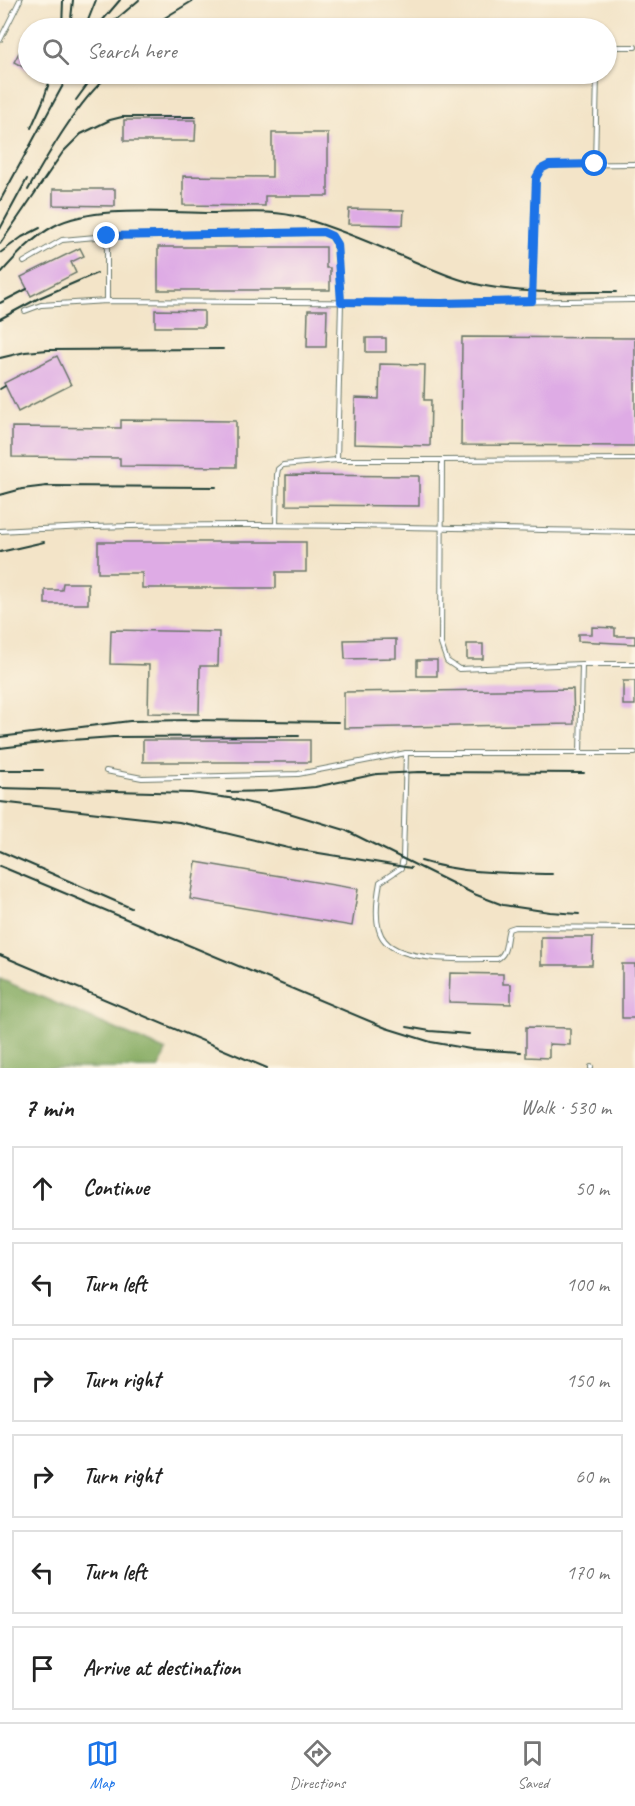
<!DOCTYPE html>
<meta charset="utf-8">
<style>
:root{--surface:#fff;--page:#f2f2f2;--text:#222;--muted:#767676;--line:#e0e0e0;--accent:#1a73e8}
body{margin:0;font-family:Caveat,sans-serif;background:var(--page);color:var(--text)}
.stop{position:absolute;width:18px;height:18px;margin:-14px;border:4px solid #1a73e8;border-radius:50%;background:#fff}
.stop.end{background:#1a73e8;border-color:#fff;box-shadow:0 2px 6px #0008}
.list{margin:0;padding:0;list-style:none}
h2{display:flex;justify-content:space-between;align-items:center;height:78px;margin:0;padding:0 24px;font-size:26px}
h2 small{font-size:20px;font-weight:400;color:var(--muted)}
.list li{display:grid;grid-template-columns:39px 1fr auto;gap:18px;align-items:center;box-sizing:border-box;height:84px;margin:0 12px 12px;padding:0 12px;border:2px solid var(--line);border-radius:0px}
.list b{display:block;font-size:22px;white-space:nowrap}
.list em{font-size:20px;font-style:normal;color:var(--muted)}
.icon{flex:none;width:33px;height:33px;fill:none;stroke:currentColor;stroke-width:2;stroke-linecap:round;stroke-linejoin:round}
.map{position:relative;flex:none;width:635px;height:1068px;overflow:hidden}
.search{position:absolute;background:var(--surface);box-shadow:0 2px 4px #0004;left:18px;right:18px;top:18px;height:66px;display:flex;align-items:center;gap:15px;box-sizing:border-box;padding:0 21px;border-radius:33px;color:var(--muted);font-size:22px}
.sheet{height:654px;background:var(--surface)}
nav{display:flex;justify-content:space-around;align-items:center;box-sizing:border-box;height:84px;border-top:2px solid var(--line);background:var(--surface);font-size:16px;color:var(--muted)}
nav a{display:grid;justify-items:center;gap:3px}
nav .on{color:var(--accent)}
.map>svg:first-child{display:block}
.forest{fill:#84aa61;stroke:#52744a;stroke-width:1.5}
.building{fill:#deabe5}
.lines{fill:none;stroke-linecap:round;stroke-linejoin:round}
.service-casing{stroke:#697768;stroke-width:6}
.service{stroke:#fff;stroke-width:4}
.rail{stroke:#1f3d34;stroke-width:2}
.route{stroke:#1a73e8;stroke-width:8}
</style>
<div class="map">
<svg width="635" height="1068" viewBox="0 0 635 1068">
<rect width="100%" height="100%" fill="#fcf5e5"/>
<filter id="ink" filterUnits="userSpaceOnUse"><feTurbulence type="fractalNoise" baseFrequency=".0167" numOctaves="2"/><feDisplacementMap in="SourceGraphic" scale="12" xChannelSelector="R" yChannelSelector="G"/><feConvolveMatrix kernelMatrix="1 2 1 2 8 2 1 2 1" color-interpolation-filters="sRGB"/></filter>
<filter id="wash" filterUnits="userSpaceOnUse"><feTurbulence type="fractalNoise" baseFrequency=".008" numOctaves="4" result="noise"/><feDisplacementMap in="SourceGraphic" scale="24" xChannelSelector="R" yChannelSelector="G"/><feGaussianBlur stdDeviation="1.35" result="paint"/><feColorMatrix in="noise" values="0 0 0 0 0 0 0 0 0 0 0 0 0 0 0 0 0 1.4 0 .05"/><feComposite in="paint" operator="in"/></filter>
<g filter="url(#wash)">
<rect width="100%" height="100%" fill="#f3e4c8"/>
<path class="forest" d="M 0,979 L 166,1051 L 159,1068 L 0,1068 Z"/>
<g id="blocks">
<g class="building">
<path d="M 20,51 L 28,56 L 28,70 L 14,62 Z"/>
<path d="M 124,120 L 196,120 L 195,141 L 124,141 Z"/>
<path d="M 272,133 L 328,133 L 328,196 L 265,196 L 265,206 L 183,205 L 183,176 L 272,177 Z"/>
<path d="M 53,189 L 115,189 L 115,206 L 53,205 Z"/>
<path d="M 349,209 L 404,210 L 403,225 L 348,224 Z"/>
<path d="M 158,247 L 326,247 L 326,268 L 330,268 L 330,290 L 158,290 Z"/>
<path d="M 80,248 L 84,256 L 71,262 L 76,273 L 31,296 L 21,277 Z"/>
<path d="M 155,310 L 204,311 L 204,327 L 155,327 Z"/>
<path d="M 308,310 L 327,310 L 326,347 L 307,347 Z"/>
<path d="M 462,337 L 635,338 L 635,446 L 461,445 Z"/>
<rect x="366" y="338" width="20" height="14"/>
<path d="M 57,356 L 71,385 L 18,412 L 4,383 Z"/>
<path d="M 380,364 L 425,365 L 424,400 L 431,400 L 430,446 L 354,444 L 355,398 L 379,399 Z"/>
<path d="M 121,420 L 236,421 L 236,467 L 120,466 L 120,458 L 12,457 L 12,427 L 121,428 Z"/>
<path d="M 286,475 L 419,476 L 419,506 L 286,505 Z"/>
<path d="M 98,542 L 306,542 L 306,572 L 276,572 L 276,588 L 142,588 L 142,573 L 98,573 Z"/>
<path d="M 63,583 L 88,583 L 88,604 L 45,604 L 45,590 L 62,590 Z"/>
<path d="M 592,627 L 615,628 L 615,636 L 635,636 L 635,644 L 578,641 L 578,634 L 592,634 Z"/>
<path d="M 111,630 L 219,632 L 218,666 L 200,666 L 199,714 L 148,713 L 149,665 L 110,664 Z"/>
<path d="M 396,639 L 396,658 L 345,659 L 344,640 Z"/>
<rect x="467" y="644" width="16" height="15"/>
<rect x="417" y="660" width="20" height="16"/>
<rect x="623" y="681" width="12" height="24"/>
<path d="M 573,689 L 574,724 L 344,728 L 344,692 Z"/>
<rect x="143" y="740" width="167" height="22"/>
<path d="M 196,862 L 358,889 L 352,926 L 190,899 Z"/>
<path d="M 541,937 L 593,937 L 592,965 L 541,965 Z"/>
<rect x="622" y="964" width="13" height="54"/>
<path d="M 450,973 L 503,974 L 503,984 L 511,984 L 511,1004 L 449,1002 Z"/>
<path d="M 526,1027 L 570,1028 L 570,1045 L 549,1044 L 549,1058 L 526,1057 Z"/>
</g>
</g>
</g>
<g filter="url(#ink)">
<use href="#blocks" fill-opacity="0" stroke="#697768" stroke-width="1.5"/>
<g class="lines">
<defs>
<g id="service">
<path d="M 0,40 L 20,0"/>
<path d="M 606,47 L 635,47"/>
<path d="M 595,164 L 597,74"/>
<path d="M 107,236 L 107,301"/>
<path d="M 24,262 L 62,240 L 107,236 L 323,232 L 332,236 L 337,245 L 341,302 L 337,460"/>
<path d="M 532,301 L 536,178 L 541,169 L 549,165 L 635,164"/>
<path d="M 25,311 L 41,305 L 107,301 L 442,303 L 635,300"/>
<path d="M 635,459 L 442,460 L 441,644 L 447,661 L 459,669 L 582,664 L 635,664"/>
<path d="M 276,525 L 277,475 L 278,469 L 283,465 L 337,460 L 442,460"/>
<path d="M 0,531 C 211,519 424,528 635,532"/>
<path d="M 406,753 L 403,858 L 401,868 L 380,882 C 377,898 373,928 385,941 C 403,963 470,959 497,959 C 508,954 505,940 509,929 L 515,927 L 635,928"/>
<path d="M 580,753 L 582,664"/>
<path d="M 106,771 L 142,778 L 298,774 L 406,753 L 635,753"/>
<path d="M 591,1067 L 591,1068"/>
</g>
</defs>
<use href="#service" class="service-casing"/>
<use href="#service" class="service"/>
<g class="rail">
<path d="M 62,28 L 63,0"/>
<path d="M 70,28 L 73,0"/>
<path d="M 85,28 L 96,0"/>
<path d="M 96,28 L 120,0"/>
<path d="M 106,28 L 139,0"/>
<path d="M 148,28 L 194,0"/>
<path d="M 76,100 L 95,74"/>
<path d="M 31,128 L 43,101 L 52,74"/>
<path d="M 28,190 C 48,154 79,100 110,74"/>
<path d="M 0,201 L 69,74"/>
<path d="M 0,229 L 27,179"/>
<path d="M 0,244 L 63,152 L 81,134 L 110,120 L 122,117 L 196,117"/>
<path d="M 0,253 L 22,237 L 40,228"/>
<path d="M 0,274 C 16,256 32,238 54,226 C 94,205 166,213 211,213 C 240,213 274,209 302,218 C 335,228 367,241 399,255 C 428,267 454,280 485,286 C 527,294 573,292 616,292"/>
<path d="M 0,303 L 27,289"/>
<path d="M 0,319 L 39,298 L 97,273"/>
<path d="M 0,358 L 25,352 L 48,350 L 223,349"/>
<path d="M 0,389 L 5,386"/>
<path d="M 0,495 L 22,489 L 47,486 L 216,487"/>
<path d="M 0,552 L 44,542"/>
<path d="M 0,737 L 130,721 L 192,720 L 338,722"/>
<path d="M 0,748 L 58,741 L 113,737 L 299,736"/>
<path d="M 0,770 L 43,770"/>
<path d="M 0,788 L 191,793 L 229,798 L 279,810 L 345,830 L 474,894 L 503,905 L 550,912 L 579,914"/>
<path d="M 227,792 L 269,791 L 315,787 L 377,774 L 419,772 L 584,773"/>
<path d="M 0,802 L 179,822 L 288,848 L 411,868"/>
<path d="M 0,851 L 131,908"/>
<path d="M 421,861 C 464,874 508,873 552,874"/>
<path d="M 0,866 L 386,1028 L 431,1042 L 470,1049 L 521,1052"/>
<path d="M 0,955 L 267,1068"/>
<path d="M 407,1027 L 430,1031 L 469,1034"/>
</g>
</g>
</g>
<g class="lines" filter="url(#ink)">
<path class="route" d="M 107,236 L 323,232 L 332,236 L 337,244 L 341,302 L 442,303 L 532,301 L 536,178 L 541,169 L 549,165 L 595,164"/>
</g>
</svg>
<div class="stop" style="left:595px;top:164px"></div>
<div class="stop end" style="left:107px;top:236px"></div>
<div class="search"><svg class="icon" aria-label="search" viewBox="0 0 24 24"><circle cx="10" cy="10" r="6"/><path d="M15 15l6 6"/></svg>Search here</div>
</div>
<section class="sheet">
<h2>7 min<small>Walk · 530 m</small></h2>
<ul class="list">
<li><svg class="icon" aria-label="ahead" viewBox="0 0 24 24"><path d="M12 20V5M6 11l6-6 6 6"/></svg><div><b>Continue</b></div><em>50 m</em></li>
<li><svg class="icon" aria-label="left" viewBox="0 0 24 24"><path d="M17 20v-9H6M10 6l-5 5 5 5"/></svg><div><b>Turn left</b></div><em>100 m</em></li>
<li><svg class="icon" aria-label="right" viewBox="0 0 24 24"><path d="M7 20v-9h11M14 6l5 5-5 5"/></svg><div><b>Turn right</b></div><em>150 m</em></li>
<li><svg class="icon" aria-label="right" viewBox="0 0 24 24"><path d="M7 20v-9h11M14 6l5 5-5 5"/></svg><div><b>Turn right</b></div><em>60 m</em></li>
<li><svg class="icon" aria-label="left" viewBox="0 0 24 24"><path d="M17 20v-9H6M10 6l-5 5 5 5"/></svg><div><b>Turn left</b></div><em>170 m</em></li>
<li><svg class="icon" aria-label="arrive" viewBox="0 0 24 24"><path d="M6 21V4h12l-3 4 3 4H6"/></svg><div><b>Arrive at destination</b></div></li>
</ul>
</section>
<nav>
<a class="on"><svg class="icon" aria-label="map" viewBox="0 0 24 24"><path d="M3 6l6-2 6 2 6-2v14l-6 2-6-2-6 2zM9 4v14M15 6v14"/></svg>Map</a>
<a><svg class="icon" aria-label="directions" viewBox="0 0 24 24"><path d="M12 3l9 9-9 9-9-9zM9 14v-3h6M13 9l2 2-2 2"/></svg>Directions</a>
<a><svg class="icon" aria-label="saved" viewBox="0 0 24 24"><path d="M7 4h10v16l-5-4-5 4z"/></svg>Saved</a>
</nav>
